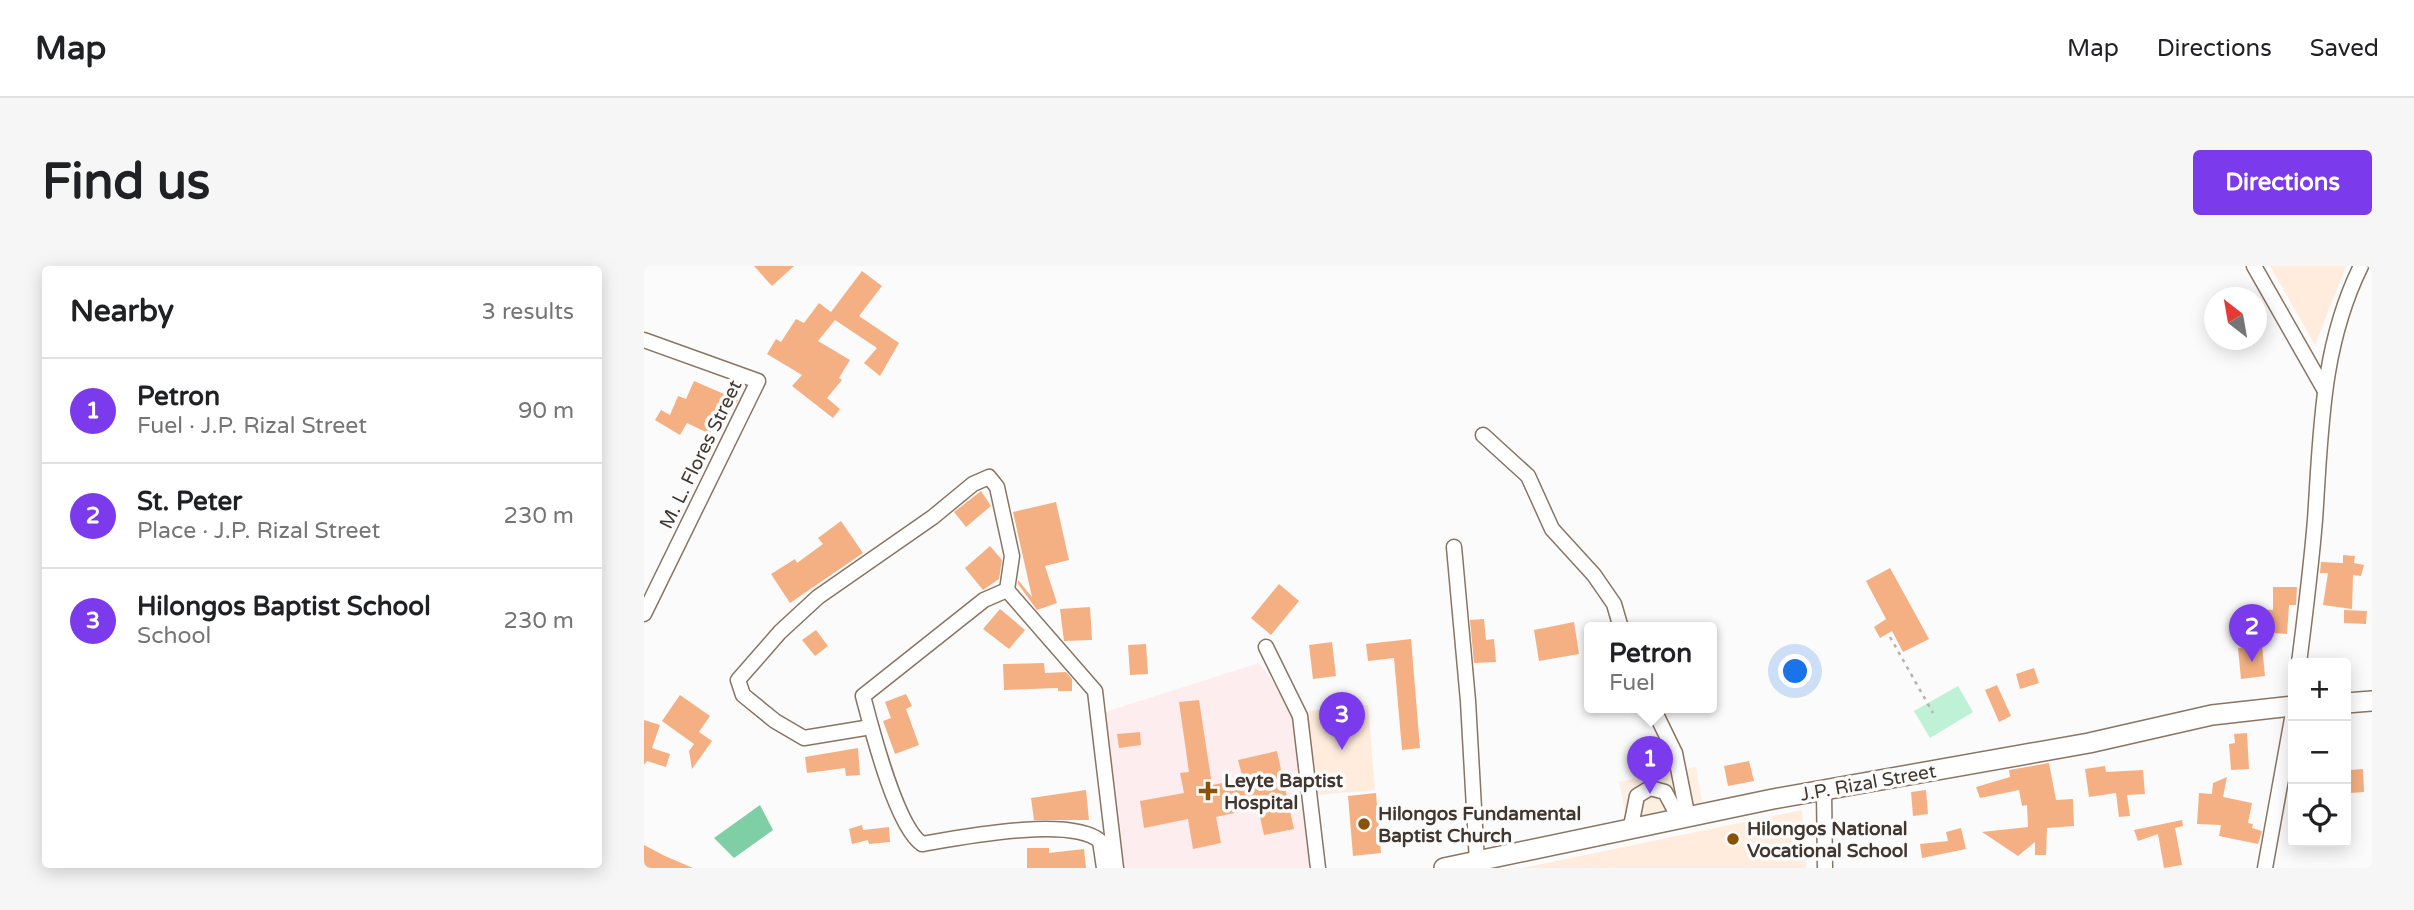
<!DOCTYPE html>
<meta charset="utf-8">
<style>
:root{--surface:#fff;--page:#f6f6f6;--text:#202124;--muted:#757577;--line:#e0e0e0;--accent:#7c3aed}
body{margin:0;font-family:"Varela Round",sans-serif;background:var(--page);color:var(--text)}
.controls{position:absolute;right:21px;bottom:21px;display:grid;overflow:hidden;border-radius:7px;box-shadow:0 4px 18px #0003}
.controls button{width:63px;height:63px;display:grid;place-items:center;padding:0;border:0;border-bottom:2px solid var(--line);background:var(--surface);color:var(--text);font:35px sans-serif}
.compass{position:absolute;left:1560px;top:21px;width:63px;height:63px;border-radius:50%;background:var(--surface);box-shadow:0 4px 18px #0003;rotate:329deg}
.you{position:absolute;left:1152px;top:406px;width:24px;height:24px;margin:-18px;border:5px solid #fff;border-radius:50%;background:#1a73e8;box-shadow:0 0 0 10px #1a73e833}
.badge{display:grid;place-items:center;width:46px;height:46px;border-radius:50%;background:var(--accent);color:#fff;font-size:23px;font-weight:700}
.pin{position:absolute;translate:-50% -58px;filter:drop-shadow(0 2px 4px #0008)}
.pin::after{content:'';position:absolute;top:37px;width:24px;height:21px;background:inherit;clip-path:polygon(0 0,100% 0,50% 100%)}
.popup{position:absolute;left:940px;top:356px;width:133px;height:91px;box-sizing:border-box;display:grid;place-content:center;border-radius:7px;background:var(--surface);filter:drop-shadow(0 2px 5px #0005);font-size:23px;white-space:nowrap;color:var(--muted)}
.popup b{font-size:26px;color:var(--text)}
.popup::after{content:'';position:absolute;left:50%;top:100%;margin-left:-14px;border:14px solid transparent;border-top-color:var(--surface)}
.list{margin:0;padding:0;list-style:none}
h2{display:flex;justify-content:space-between;align-items:center;height:91px;margin:0;padding:0 28px;font-size:30px}
h2 small{font-size:23px;font-weight:400;color:var(--muted)}
.list li{display:grid;grid-template-columns:46px 1fr auto;gap:21px;align-items:center;box-sizing:border-box;height:105px;padding:0 28px;border-top:2px solid var(--line)}
.list b{display:block;font-size:26px;white-space:nowrap}
.list p{margin:0;font-size:23px;white-space:nowrap;color:var(--muted)}
.list em{font-size:23px;font-style:normal;color:var(--muted)}
.icon{flex:none;width:38px;height:38px;fill:none;stroke:currentColor;stroke-width:2;stroke-linecap:round;stroke-linejoin:round}
.map{position:relative;flex:none;width:1728px;height:602px;overflow:hidden;border-radius:7px}
header{display:flex;align-items:center;gap:42px;box-sizing:border-box;height:98px;padding:0 35px;background:var(--surface);border-bottom:2px solid var(--line)}
header strong{font-size:33px}
nav{display:flex;gap:38px;margin-inline-start:auto;font-size:24px}
.intro{display:flex;align-items:center;justify-content:space-between;box-sizing:border-box;height:168px;padding:0 42px}
h1{margin:0;font-size:49px}
.button{padding:18px 32px;border-radius:7px;background:var(--accent);color:#fff;font-size:24px;font-weight:700}
main{display:flex;gap:42px;padding:0 42px}
aside{flex:1;background:var(--surface);border-radius:7px;box-shadow:0 4px 18px #0003}
.map>svg:first-child{display:block}
.commercial{fill:#fdefe1}
.built{fill:#ffecdc}
.medical{fill:#fdedef}
.green{fill:#bef1d5}
.forest{fill:#7ecfa6}
.building{fill:#f4b082}
.lines{fill:none;stroke-linecap:round;stroke-linejoin:round}
.minor-casing{stroke:#8a7462;stroke-width:17}
.major-casing{stroke:#8a7462;stroke-width:22}
.path{stroke:#b6b2af;stroke-width:2.5;stroke-dasharray:3.5 5;stroke-linecap:butt}
.minor{stroke:#fff;stroke-width:14}
.major{stroke:#fff;stroke-width:19}
.poi-dot{fill:#8b5209;stroke:#fbfbfb;stroke-width:2.5}
.labels{text-anchor:middle;stroke-width:7;stroke-linejoin:round;paint-order:stroke}
.street-label{font-size:19px;fill:#41372f;stroke:#fbfbfb}
.poi-label{font-size:19px;font-weight:bold;fill:#41372f;stroke:#fbfbfb;text-anchor:start}
</style>
<header>
<strong>Map</strong>
<nav><a>Map</a><a>Directions</a><a>Saved</a></nav>
</header>
<div class="intro"><h1>Find us</h1><a class="button">Directions</a></div>
<main>
<aside>
<h2>Nearby<small>3 results</small></h2>
<ul class="list">
<li><span class="badge">1</span><div><b>Petron</b><p>Fuel · J.P. Rizal Street</p></div><em>90 m</em></li>
<li><span class="badge">2</span><div><b>St. Peter</b><p>Place · J.P. Rizal Street</p></div><em>230 m</em></li>
<li><span class="badge">3</span><div><b>Hilongos Baptist School</b><p>School</p></div><em>230 m</em></li>
</ul>
</aside>
<div class="map">
<svg width="1728" height="602" viewBox="0 0 1728 602">
<rect width="100%" height="100%" fill="#fbfbfb"/>
<path class="commercial" d="M 1052,501 L 1059,541 L 983,556 L 975,516 Z"/>
<g class="built">
<path d="M 1626,0 L 1702,0 L 1671,79 Z"/>
<path d="M 724,439 L 731,524 L 672,529 L 664,445 Z"/>
<path d="M 1158,544 L 1162,602 L 879,602 Z"/>
</g>
<path class="medical" d="M 615,397 L 653,446 L 669,602 L 477,602 L 458,447 Z"/>
<path class="green" d="M 1314,420 L 1329,446 L 1286,472 L 1270,445 Z"/>
<path class="forest" d="M 116,539 L 129,564 L 90,592 L 70,572 Z"/>
<g class="building">
<path d="M 110,0 L 150,0 L 128,20 Z"/>
<path d="M 218,5 L 238,20 L 215,50 L 255,77 L 236,110 L 220,97 L 233,82 L 191,54 L 174,75 L 206,94 L 195,112 L 198,114 L 183,132 L 196,143 L 189,152 L 148,120 L 158,109 L 123,88 L 132,73 L 137,76 L 152,53 L 160,57 L 175,37 L 187,46 Z"/>
<path d="M 50,115 L 94,134 L 89,144 L 80,139 L 66,168 L 43,157 L 36,169 L 11,154 L 17,144 L 26,149 L 34,130 L 42,133 Z"/>
<path d="M 337,225 L 347,240 L 322,261 L 310,246 Z"/>
<path d="M 412,236 L 425,294 L 401,300 L 413,337 L 393,344 L 374,318 L 374,314 L 388,331 L 369,246 Z"/>
<path d="M 197,255 L 219,287 L 146,337 L 127,308 L 151,293 L 153,297 L 179,278 L 174,272 Z"/>
<path d="M 346,280 L 358,294 L 355,313 L 339,324 L 321,302 Z"/>
<path d="M 1699,289 L 1711,290 L 1710,297 L 1720,299 L 1717,310 L 1709,309 L 1708,343 L 1679,339 L 1684,307 L 1676,307 L 1677,296 L 1699,297 Z"/>
<path d="M 1246,302 L 1285,373 L 1259,386 L 1248,365 L 1236,372 L 1230,361 L 1242,353 L 1222,315 Z"/>
<path d="M 635,318 L 655,335 L 627,369 L 607,352 Z"/>
<path d="M 1629,321 L 1653,321 L 1652,339 L 1645,339 L 1643,368 L 1614,366 L 1616,343 L 1629,344 Z"/>
<path d="M 446,341 L 448,374 L 420,375 L 416,343 Z"/>
<path d="M 356,343 L 381,364 L 365,383 L 339,363 Z"/>
<path d="M 1700,344 L 1723,345 L 1722,358 L 1700,357 Z"/>
<path d="M 840,353 L 842,374 L 850,373 L 852,396 L 830,397 L 826,354 Z"/>
<path d="M 930,356 L 935,388 L 895,395 L 890,364 Z"/>
<path d="M 172,364 L 184,380 L 171,390 L 158,374 Z"/>
<path d="M 767,373 L 776,482 L 758,484 L 750,392 L 724,395 L 722,378 Z"/>
<path d="M 688,376 L 692,410 L 669,413 L 665,379 Z"/>
<path d="M 502,378 L 504,408 L 486,409 L 484,379 Z"/>
<path d="M 1618,379 L 1621,410 L 1597,413 L 1594,382 Z"/>
<path d="M 400,397 L 401,407 L 422,406 L 428,413 L 428,425 L 414,425 L 414,422 L 360,424 L 359,398 Z"/>
<path d="M 1390,402 L 1395,417 L 1376,423 L 1372,408 Z"/>
<path d="M 1353,419 L 1367,450 L 1355,456 L 1341,424 Z"/>
<path d="M 262,428 L 268,440 L 262,443 L 275,479 L 251,488 L 239,455 L 247,452 L 241,436 Z"/>
<path d="M 36,429 L 66,450 L 55,466 L 68,475 L 48,503 L 45,485 L 50,478 L 18,455 Z"/>
<path d="M 555,434 L 568,519 L 599,513 L 594,494 L 633,485 L 650,563 L 620,569 L 614,542 L 572,551 L 577,577 L 549,583 L 544,553 L 500,562 L 496,535 L 540,527 L 536,507 L 545,506 L 535,436 Z"/>
<path d="M 0,454 L 16,459 L 8,482 L 26,488 L 22,501 L 3,495 L 0,499 Z"/>
<path d="M 496,466 L 497,479 L 475,482 L 473,468 Z"/>
<path d="M 1603,467 L 1605,503 L 1587,504 L 1585,478 L 1591,477 L 1590,468 Z"/>
<path d="M 214,482 L 216,509 L 202,510 L 201,502 L 163,507 L 161,491 Z"/>
<path d="M 1105,495 L 1110,515 L 1084,520 L 1080,500 Z"/>
<path d="M 1405,497 L 1412,534 L 1429,533 L 1430,560 L 1403,562 L 1402,589 L 1391,589 L 1391,576 L 1374,590 L 1338,566 L 1384,561 L 1383,539 L 1378,540 L 1375,524 L 1336,532 L 1332,521 L 1366,511 L 1365,504 Z"/>
<path d="M 1461,500 L 1462,506 L 1499,504 L 1501,528 L 1483,529 L 1486,550 L 1475,551 L 1472,527 L 1445,531 L 1441,503 Z"/>
<path d="M 1719,503 L 1720,526 L 1707,527 L 1706,504 Z"/>
<path d="M 1583,511 L 1579,531 L 1608,537 L 1604,557 L 1609,558 L 1608,562 L 1618,565 L 1614,578 L 1575,570 L 1577,559 L 1553,558 L 1555,527 L 1568,528 L 1569,517 Z"/>
<path d="M 442,524 L 445,554 L 390,554 L 387,532 Z"/>
<path d="M 1282,524 L 1284,548 L 1269,550 L 1267,526 Z"/>
<path d="M 732,527 L 737,587 L 709,590 L 704,530 Z"/>
<path d="M 1538,554 L 1539,560 L 1531,562 L 1538,599 L 1520,602 L 1514,568 L 1494,575 L 1490,564 Z"/>
<path d="M 218,559 L 219,564 L 245,561 L 246,576 L 225,578 L 224,574 L 208,578 L 205,563 Z"/>
<path d="M 1317,562 L 1322,583 L 1278,592 L 1276,578 L 1304,575 L 1302,566 Z"/>
<path d="M 0,579 L 21,590 L 49,602 L 0,602 Z"/>
<path d="M 383,582 L 405,582 L 405,587 L 440,583 L 442,602 L 383,602 Z"/>
</g>
<g class="lines">
<defs>
<g id="minor">
<path d="M 1610,0 L 1680,123"/>
<path d="M 0,74 L 114,115 L 0,348"/>
<path d="M 839,169 L 884,210 L 908,263 L 950,309 L 970,338 L 977,362"/>
<path d="M 810,281 L 824,435 L 833,596"/>
<path d="M 363,324 L 340,334 L 219,430 C 228,464 252,560 278,578 C 319,571 426,550 456,575 L 460,602"/>
<path d="M 363,324 L 451,425 L 472,602"/>
<path d="M 622,381 L 656,450 L 674,602"/>
<path d="M 1655,397 C 1661,350 1667,302 1671,254 C 1677,166 1677,81 1717,0"/>
<path d="M 1009,442 L 1031,487 L 1044,552"/>
<path d="M 227,461 L 160,472 L 131,455 L 99,429 L 94,414 L 136,366 L 174,331 L 289,251 L 329,218 L 345,211 L 353,221 L 368,290 L 363,324"/>
<path d="M 1180,524 L 1181,602"/>
<path d="M 986,565 L 993,530 L 1006,522 L 1021,526 L 1036,554"/>
<path d="M 1621,602 L 1649,447"/>
</g>
<g id="major">
<path d="M 1702,437 L 1728,435"/>
<path d="M 800,602 L 1129,533 L 1445,477 L 1568,449 L 1649,440"/>
</g>
</defs>
<use href="#minor" class="minor-casing"/>
<use href="#major" class="major-casing"/>
<path class="path" d="M 1246,371 L 1289,447"/>
<use href="#minor" class="minor"/>
<use href="#major" class="major"/>
</g>
<g class="poi-dot">
<path d="M560.5 514.5h7v7h7v7h-7v7h-7v-7h-7v-7h7z"/>
<circle cx="720" cy="558" r="7"/>
<circle cx="1089" cy="573" r="7"/>
</g>
<g class="labels">
<g class="street-label">
<text transform="translate(56 188) rotate(-64)" y="7">M. L. Flores Street</text>
<text transform="translate(1224 516) rotate(-10)" y="7">J.P. Rizal Street</text>
</g>
<g class="poi-label">
<text x="580" y="521">Leyte Baptist<tspan x="580" dy="22">Hospital</tspan></text>
<text x="734" y="554">Hilongos Fundamental<tspan x="734" dy="22">Baptist Church</tspan></text>
<text x="1103" y="569">Hilongos National<tspan x="1103" dy="22">Vocational School</tspan></text>
</g>
</g>
</svg>
<div class="controls">
<button>+</button>
<button>−</button>
<button><svg class="icon" aria-label="locate" viewBox="0 0 24 24"><circle cx="12" cy="12" r="6"/><path d="M12 2v4M12 18v4M2 12h4M18 12h4"/></svg></button>
</div>
<svg class="compass" viewBox="-18 -18 36 36"><path d="M0-13l5 13h-10z" fill="#e53935"/><path d="M0 13l5-13h-10z" fill="#757577"/></svg>
<div class="you"></div>
<div class="pin badge" style="left:1006px;top:528px">1</div>
<div class="popup"><b>Petron</b>Fuel</div>
<div class="pin badge" style="left:1608px;top:396px">2</div>
<div class="pin badge" style="left:698px;top:484px">3</div>
</div>
</main>
